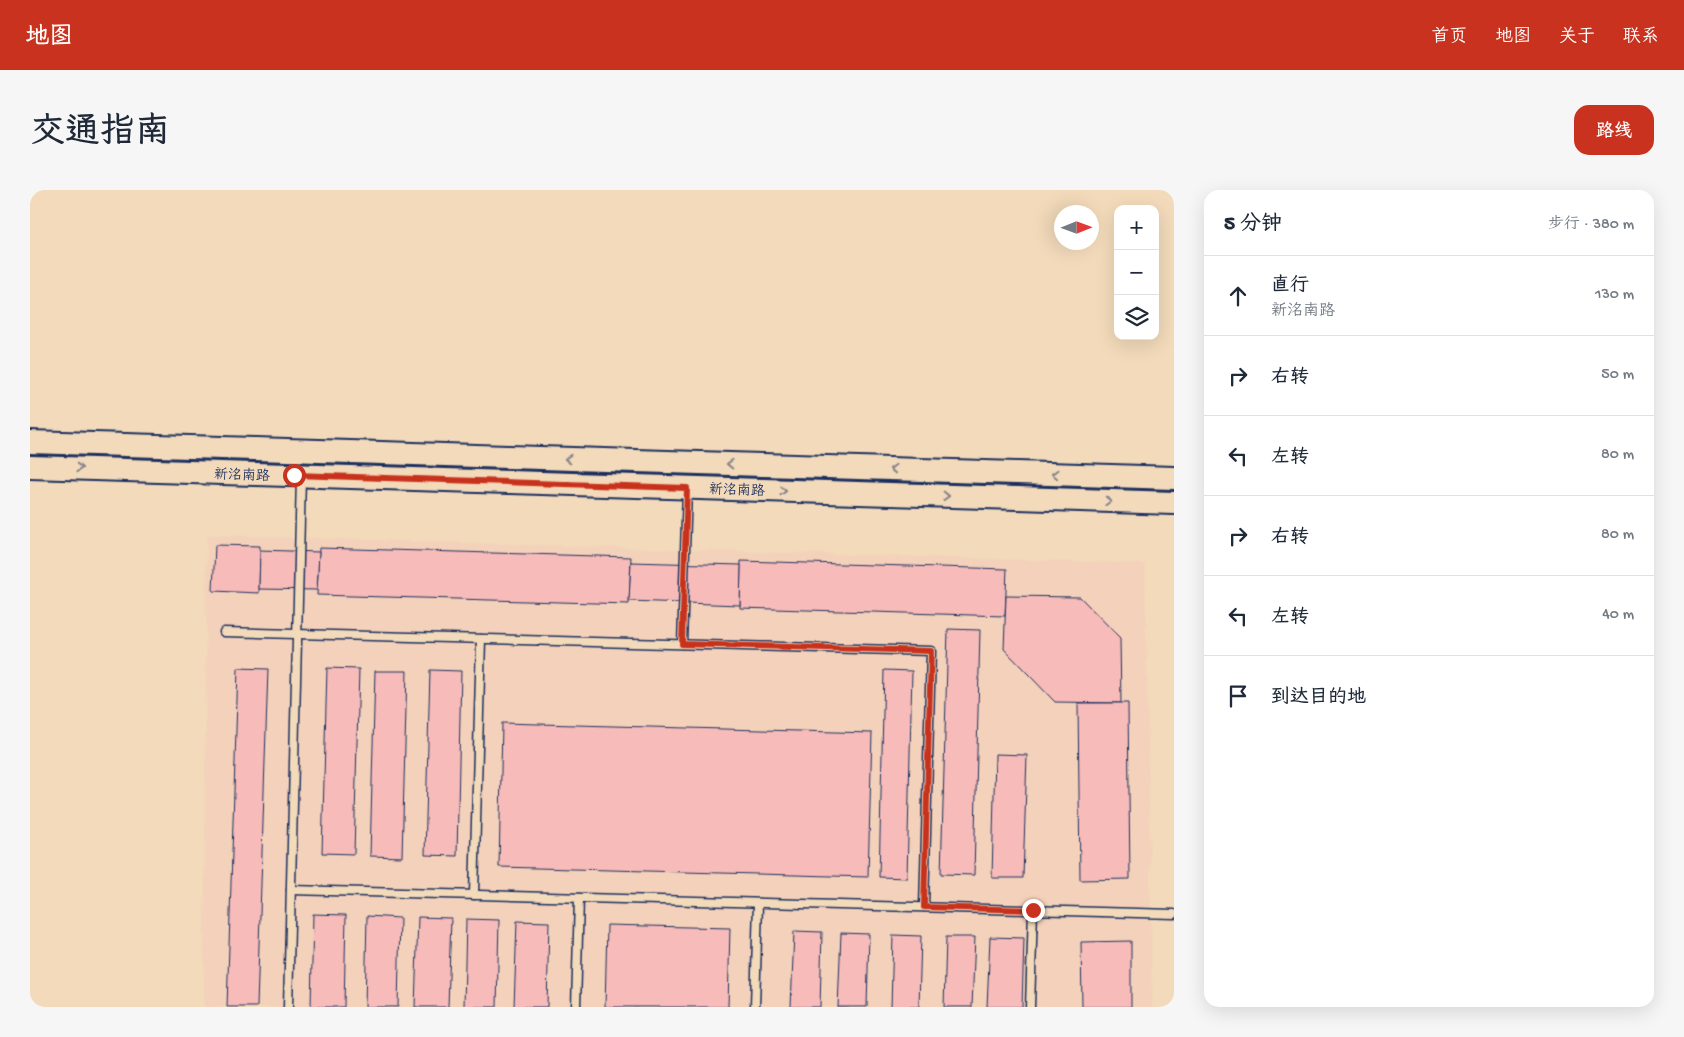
<!DOCTYPE html>
<html lang="zh">
<meta charset="utf-8">
<style>
:root{--surface:#fff;--page:#f6f6f7;--text:#1f2937;--muted:#747a83;--line:#e0e1e3;--accent:#c8321e}
body{margin:0;font-family:"Gochi Hand","LXGW WenKai TC",sans-serif;background:var(--page);color:var(--text)}
.controls{position:absolute;right:15px;top:15px;display:grid;overflow:hidden;border-radius:10px;box-shadow:0 5px 20px #0002}
.controls button{width:45px;height:45px;display:grid;place-items:center;padding:0;border:0;border-bottom:1px solid var(--line);background:var(--surface);color:var(--text);font:25px sans-serif}
.compass{position:absolute;left:1024px;top:15px;width:45px;height:45px;border-radius:50%;background:var(--surface);box-shadow:0 5px 20px #0002;rotate:89deg}
.stop{position:absolute;width:15px;height:15px;margin:-11px;border:4px solid #c8321e;border-radius:50%;background:#fff}
.stop.end{background:#c8321e;border-color:#fff;box-shadow:0 1px 5px #0008}
.list{margin:0;padding:0;list-style:none}
h2{display:flex;justify-content:space-between;align-items:center;height:65px;margin:0;padding:0 20px;font-size:21px}
h2 small{font-size:16px;font-weight:400;color:var(--muted)}
.list li{display:grid;grid-template-columns:32px 1fr auto;gap:15px;align-items:center;box-sizing:border-box;height:80px;padding:0 20px;border-top:1px solid var(--line)}
.list b{display:block;font-size:19px;white-space:nowrap}
.list p{margin:0;font-size:16px;white-space:nowrap;color:var(--muted)}
.list em{font-size:16px;font-style:normal;color:var(--muted)}
.icon{flex:none;width:28px;height:28px;fill:none;stroke:currentColor;stroke-width:2;stroke-linecap:round;stroke-linejoin:round}
.map{position:relative;flex:none;width:1144px;height:817px;overflow:hidden;border-radius:15px}
header{display:flex;align-items:center;gap:30px;box-sizing:border-box;height:70px;padding:0 25px;background:var(--accent);color:#fff}
header strong{font-size:24px}
nav{display:flex;gap:28px;margin-inline-start:auto;font-size:18px}
.intro{display:flex;align-items:center;justify-content:space-between;box-sizing:border-box;height:120px;padding:0 30px}
h1{margin:0;font-size:35px}
.button{padding:12px 22px;border-radius:15px;background:var(--accent);color:#fff;font-size:18px;font-weight:700}
main{display:flex;gap:30px;padding:0 30px}
aside{flex:1;background:var(--surface);border-radius:15px;box-shadow:0 5px 20px #0002}
.map>svg:first-child{display:block}
.built{fill:#f4d1ba}
.building{fill:#f7bbb9;stroke:#1b2f5e}
.lines{fill:none;stroke-linecap:round;stroke-linejoin:round}
.lane-casing{stroke:#1b2f5e;stroke-width:11}
.secondary-casing{stroke:#1b2f5e;stroke-width:26}
.lane{stroke:#f2daba;stroke-width:8}
.secondary{stroke:#f2daba;stroke-width:22}
.oneway{stroke:#86848c}
.route{stroke:#c8321e;stroke-width:6}
.labels{text-anchor:middle;stroke-width:5;stroke-linejoin:round;paint-order:stroke}
.street-label{font-size:14px;fill:#1b2f5e;stroke:#f2daba}
</style>
<header>
<strong>地图</strong>
<nav><a>首页</a><a>地图</a><a>关于</a><a>联系</a></nav>
</header>
<div class="intro"><h1>交通指南</h1><a class="button">路线</a></div>
<main>
<div class="map">
<svg width="1144" height="817" viewBox="0 0 1144 817">
<rect width="100%" height="100%" fill="#f2daba"/>
<filter id="ink" filterUnits="userSpaceOnUse"><feTurbulence type="fractalNoise" baseFrequency=".02" numOctaves="2"/><feDisplacementMap in="SourceGraphic" scale="10" xChannelSelector="R" yChannelSelector="G"/><feConvolveMatrix kernelMatrix="1 2 1 2 8 2 1 2 1" color-interpolation-filters="sRGB"/></filter>
<g filter="url(#ink)">
<path class="built" d="M 177,345 L 1115,374 L 1122,817 L 174,817 Z"/>
<g class="building">
<path d="M 185,355 L 230,356 L 229,403 L 183,401 Z"/>
<path d="M 289,358 L 601,367 L 599,414 L 287,405 Z"/>
<path d="M 230,360 L 289,362 L 287,400 L 229,399 Z"/>
<path d="M 711,371 L 977,379 L 975,426 L 710,418 Z"/>
<path d="M 601,372 L 711,375 L 710,415 L 599,411 Z"/>
<path d="M 976,406 L 1050,407 L 1090,448 L 1091,513 L 1025,512 L 974,459 Z"/>
<path d="M 918,439 L 950,440 L 944,685 L 911,684 Z"/>
<path d="M 208,478 L 238,479 L 227,817 L 197,817 Z"/>
<path d="M 297,478 L 329,479 L 324,664 L 292,663 Z"/>
<path d="M 400,480 L 431,481 L 427,666 L 395,665 Z"/>
<path d="M 854,480 L 882,481 L 877,688 L 849,687 Z"/>
<path d="M 345,481 L 377,481 L 372,667 L 340,666 Z"/>
<path d="M 1048,513 L 1098,513 L 1100,689 L 1050,690 Z"/>
<path d="M 472,533 L 842,543 L 838,687 L 469,677 Z"/>
<path d="M 965,564 L 997,565 L 993,688 L 962,688 Z"/>
<path d="M 283,724 L 316,725 L 314,817 L 281,817 Z"/>
<path d="M 337,726 L 370,728 L 368,817 L 335,817 Z"/>
<path d="M 388,727 L 421,728 L 418,817 L 385,817 Z"/>
<path d="M 436,729 L 469,730 L 467,817 L 434,817 Z"/>
<path d="M 487,731 L 519,732 L 517,817 L 484,817 Z"/>
<path d="M 577,735 L 700,738 L 698,817 L 575,817 Z"/>
<path d="M 764,741 L 792,742 L 790,817 L 761,817 Z"/>
<path d="M 811,743 L 839,744 L 837,817 L 808,817 Z"/>
<path d="M 863,745 L 891,746 L 889,817 L 861,817 Z"/>
<path d="M 916,747 L 945,747 L 942,817 L 914,817 Z"/>
<path d="M 960,747 L 994,748 L 992,817 L 957,817 Z"/>
<path d="M 1101,751 L 1101,817 L 1052,817 L 1051,752 Z"/>
</g>
<g class="lines">
<defs>
<g id="lane">
<path d="M 194,442 L 901,461 L 894,717"/>
<path d="M 652,454 L 657,299"/>
<path d="M 261,700 L 1144,724"/>
<path d="M 444,705 L 451,449"/>
<path d="M 258,817 L 271,287"/>
<path d="M 546,817 L 549,708"/>
<path d="M 725,817 L 728,713"/>
<path d="M 1000,817 L 1003,720"/>
</g>
<g id="secondary">
<path d="M 0,252 L 1144,288"/>
<path d="M 0,277 L 1144,313"/>
</g>
</defs>
<use href="#lane" class="lane-casing"/>
<use href="#secondary" class="secondary-casing"/>
<use href="#lane" class="lane"/>
<use href="#secondary" class="secondary"/>
</g>
<defs><path id="oneway-chevron" d="M-2-3.5L2.5 0L-2 3.5" fill="none" stroke-width="1.6" stroke-linecap="round" stroke-linejoin="round" transform="scale(1.25)"/></defs>
<g class="oneway">
<use href="#oneway-chevron" transform="translate(538 269) rotate(-178)"/>
<use href="#oneway-chevron" transform="translate(700 274) rotate(-178)"/>
<use href="#oneway-chevron" transform="translate(49 278) rotate(2)"/>
<use href="#oneway-chevron" transform="translate(863 279) rotate(-178)"/>
<use href="#oneway-chevron" transform="translate(1025 284) rotate(-178)"/>
<use href="#oneway-chevron" transform="translate(753 301) rotate(2)"/>
<use href="#oneway-chevron" transform="translate(916 306) rotate(2)"/>
<use href="#oneway-chevron" transform="translate(1078 311) rotate(2)"/>
</g>
</g>
<g class="lines" filter="url(#ink)">
<path class="route" d="M 264,285 L 657,298 L 652,454 L 901,461 L 894,717 L 1003,720"/>
</g>
<g class="labels">
<g class="street-label">
<text transform="translate(212 284) rotate(2)" y="5">新洺南路</text>
<text transform="translate(707 299) rotate(2)" y="5">新洺南路</text>
</g>
</g>
</svg>
<div class="controls">
<button>+</button>
<button>−</button>
<button><svg class="icon" aria-label="layers" viewBox="0 0 24 24"><path d="M12 4l9 5-9 5-9-5zM3 14l9 5 9-5"/></svg></button>
</div>
<svg class="compass" viewBox="-18 -18 36 36"><path d="M0-13l5 13h-10z" fill="#e53935"/><path d="M0 13l5-13h-10z" fill="#747a83"/></svg>
<div class="stop" style="left:264px;top:285px"></div>
<div class="stop end" style="left:1003px;top:720px"></div>
</div>
<aside>
<h2>5 分钟<small>步行 · 380 m</small></h2>
<ul class="list">
<li><svg class="icon" aria-label="ahead" viewBox="0 0 24 24"><path d="M12 20V5M6 11l6-6 6 6"/></svg><div><b>直行</b><p>新洺南路</p></div><em>130 m</em></li>
<li><svg class="icon" aria-label="right" viewBox="0 0 24 24"><path d="M7 20v-9h11M14 6l5 5-5 5"/></svg><div><b>右转</b></div><em>50 m</em></li>
<li><svg class="icon" aria-label="left" viewBox="0 0 24 24"><path d="M17 20v-9H6M10 6l-5 5 5 5"/></svg><div><b>左转</b></div><em>80 m</em></li>
<li><svg class="icon" aria-label="right" viewBox="0 0 24 24"><path d="M7 20v-9h11M14 6l5 5-5 5"/></svg><div><b>右转</b></div><em>80 m</em></li>
<li><svg class="icon" aria-label="left" viewBox="0 0 24 24"><path d="M17 20v-9H6M10 6l-5 5 5 5"/></svg><div><b>左转</b></div><em>40 m</em></li>
<li><svg class="icon" aria-label="arrive" viewBox="0 0 24 24"><path d="M6 21V4h12l-3 4 3 4H6"/></svg><div><b>到达目的地</b></div></li>
</ul>
</aside>
</main>
